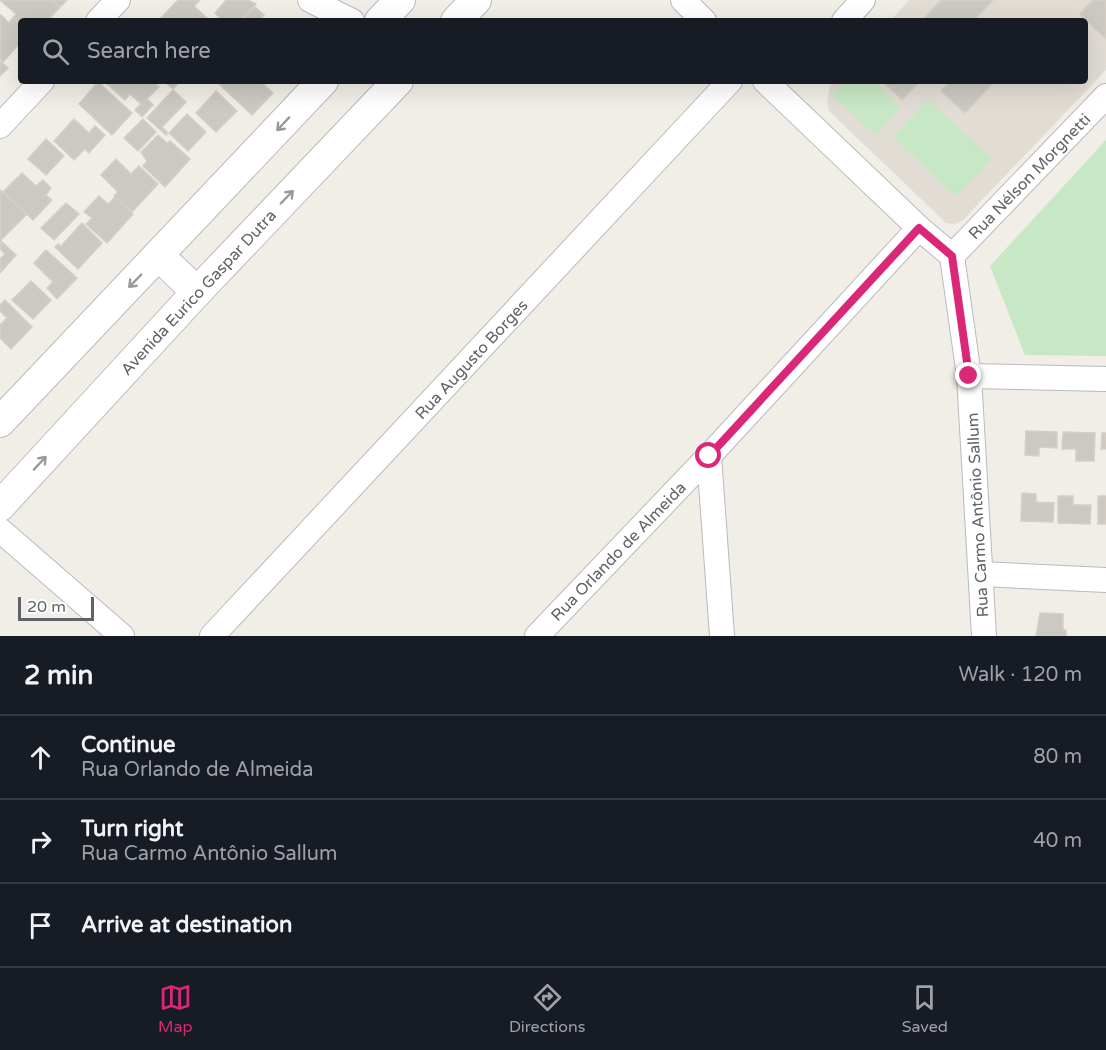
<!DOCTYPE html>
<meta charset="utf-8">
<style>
:root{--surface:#171b24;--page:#242831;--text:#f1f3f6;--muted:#9ea1a6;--line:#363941;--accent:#db2777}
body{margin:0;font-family:"Varela Round",sans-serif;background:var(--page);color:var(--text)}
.scale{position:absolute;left:18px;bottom:15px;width:76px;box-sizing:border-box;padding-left:6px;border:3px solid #5f6468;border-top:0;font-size:16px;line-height:21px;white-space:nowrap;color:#5f6468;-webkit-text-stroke:4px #fff;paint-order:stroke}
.stop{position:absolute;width:18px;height:18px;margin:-14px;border:4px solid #db2777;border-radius:50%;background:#fff}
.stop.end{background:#db2777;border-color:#fff;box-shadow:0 2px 6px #0008}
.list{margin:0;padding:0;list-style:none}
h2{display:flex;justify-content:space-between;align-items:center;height:78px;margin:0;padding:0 24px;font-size:26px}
h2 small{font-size:20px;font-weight:400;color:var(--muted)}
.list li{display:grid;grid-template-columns:39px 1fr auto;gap:18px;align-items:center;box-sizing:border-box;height:84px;padding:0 24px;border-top:2px solid var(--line)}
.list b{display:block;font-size:22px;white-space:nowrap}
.list p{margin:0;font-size:20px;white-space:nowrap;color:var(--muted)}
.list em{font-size:20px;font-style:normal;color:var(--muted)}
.icon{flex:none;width:33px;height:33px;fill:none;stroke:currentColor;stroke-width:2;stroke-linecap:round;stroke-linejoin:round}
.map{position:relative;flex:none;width:1106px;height:636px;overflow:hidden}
.search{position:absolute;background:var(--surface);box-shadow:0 6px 24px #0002;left:18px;right:18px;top:18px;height:66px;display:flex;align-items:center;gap:15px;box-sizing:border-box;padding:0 21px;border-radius:6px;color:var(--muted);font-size:22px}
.sheet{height:330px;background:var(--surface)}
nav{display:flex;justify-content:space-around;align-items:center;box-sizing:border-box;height:84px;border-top:2px solid var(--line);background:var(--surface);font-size:16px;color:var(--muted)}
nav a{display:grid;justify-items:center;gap:3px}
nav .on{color:var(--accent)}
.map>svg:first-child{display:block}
.education{fill:#e1ddd5}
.green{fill:#c7e8c4}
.building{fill:#ccc9c4;stroke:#d6cfc5;stroke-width:1.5}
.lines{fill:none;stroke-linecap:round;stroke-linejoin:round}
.minor-casing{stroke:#b8babe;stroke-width:26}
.tertiary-casing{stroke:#b8babe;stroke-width:32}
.minor{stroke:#fff;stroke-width:24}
.tertiary{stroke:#fff;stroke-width:30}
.oneway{stroke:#979a9d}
.route{stroke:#db2777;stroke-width:8}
.labels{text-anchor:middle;stroke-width:4.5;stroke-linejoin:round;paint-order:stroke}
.street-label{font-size:16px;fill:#5f6468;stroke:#fff}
</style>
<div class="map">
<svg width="1106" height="636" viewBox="0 0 1106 636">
<rect width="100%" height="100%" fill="#f1eee7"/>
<path class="education" d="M 909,0 L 1106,0 L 1106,70 L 962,221 L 955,224 L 946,223 L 829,111 L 827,100 L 830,86 L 833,81 L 1085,81 L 1085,21 L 890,21 Z"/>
<g class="green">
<path d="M 845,81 L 873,81 L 901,108 L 875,135 L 832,95 Z"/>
<path d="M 928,100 L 992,159 L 956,196 L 893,137 Z"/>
<path d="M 1106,140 L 1106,356 L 1025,355 L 990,266 Z"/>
</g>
<g class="building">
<path d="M 0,0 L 52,0 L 60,7 L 50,18 L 53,21 L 21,21 L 21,25 L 13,18 L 16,14 Z"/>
<path d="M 52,0 L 67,0 L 60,7 Z"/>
<path d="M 178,0 L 200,0 L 194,6 L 210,21 L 165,21 L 161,18 Z"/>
<path d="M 226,0 L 248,0 L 256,4 L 240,21 L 223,21 L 215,13 Z"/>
<path d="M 941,0 L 993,0 L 973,21 L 922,21 Z"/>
<path d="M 1093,0 L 1106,0 L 1106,39 L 1080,14 Z"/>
<path d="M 255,7 L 264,15 L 258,21 L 242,21 Z"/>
<path d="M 0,14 L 9,23 L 13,18 L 21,26 L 21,42 L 3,62 L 0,59 Z"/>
<path d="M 0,61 L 8,68 L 0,76 Z"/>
<path d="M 104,81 L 152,81 L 159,87 L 147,99 L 153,105 L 142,117 L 135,110 L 141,104 L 130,94 L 125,100 Z"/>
<path d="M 167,81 L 180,81 L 173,89 L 166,83 Z"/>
<path d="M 221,81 L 260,81 L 273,93 L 252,115 L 219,84 Z"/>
<path d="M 882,81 L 920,81 L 902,100 Z"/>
<path d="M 950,81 L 995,81 L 965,113 L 941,91 Z"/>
<path d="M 98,82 L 132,113 L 112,135 L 79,104 Z"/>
<path d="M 173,90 L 186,102 L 162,127 L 168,133 L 166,135 L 147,118 Z"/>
<path d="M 216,91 L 237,111 L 216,132 L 196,113 Z"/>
<path d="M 187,114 L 206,132 L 188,151 L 169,133 Z"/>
<path d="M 74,119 L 89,133 L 95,126 L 105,135 L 89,153 L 85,149 L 74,160 L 54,141 Z"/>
<path d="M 143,119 L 156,132 L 138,151 L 124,138 Z"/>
<path d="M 158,135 L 167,143 L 170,141 L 190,159 L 165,187 L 143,166 L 147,161 L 141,152 Z"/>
<path d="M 46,139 L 64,156 L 46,175 L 28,159 Z"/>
<path d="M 116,159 L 131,174 L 139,166 L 158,184 L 132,212 L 114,196 L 118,192 L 101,175 Z"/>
<path d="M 22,173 L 36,186 L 43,180 L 51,188 L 46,195 L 52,200 L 33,220 L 3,192 Z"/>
<path d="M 0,190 L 27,214 L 0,241 Z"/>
<path d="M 99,196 L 108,204 L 115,197 L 133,214 L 107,243 L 86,224 L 92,218 L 84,212 Z"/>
<path d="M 66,203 L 79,214 L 54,240 L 41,228 Z"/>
<path d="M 82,223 L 102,243 L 78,269 L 55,247 L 58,244 L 61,246 Z"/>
<path d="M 1,241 L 16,255 L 0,273 L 0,259 L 5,254 L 0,249 Z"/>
<path d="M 46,250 L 77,278 L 57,299 L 47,288 L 53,282 L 34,263 Z"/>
<path d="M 31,281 L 51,300 L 33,319 L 12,300 Z"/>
<path d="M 5,300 L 32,327 L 11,349 L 0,338 L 0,325 L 7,318 L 0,311 L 0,305 Z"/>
<path d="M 1026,431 L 1057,432 L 1057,448 L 1039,447 L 1039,456 L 1025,455 Z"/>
<path d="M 1063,432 L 1095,433 L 1094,461 L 1076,461 L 1076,449 L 1062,449 Z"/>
<path d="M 1102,433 L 1106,433 L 1106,449 L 1101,449 Z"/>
<path d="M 1022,493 L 1036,494 L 1036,502 L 1054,503 L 1053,522 L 1021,521 Z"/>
<path d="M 1058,496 L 1073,496 L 1073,505 L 1091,505 L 1090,524 L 1058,523 Z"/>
<rect x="1098" y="496" width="8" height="28"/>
<path d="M 1040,613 L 1063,614 L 1063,630 L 1066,630 L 1066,636 L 1036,636 Z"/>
</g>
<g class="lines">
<defs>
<g id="minor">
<path d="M 310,0 L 352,21"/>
<path d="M 683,0 L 704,21"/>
<path d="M 98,21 L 118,0"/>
<path d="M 844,21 L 863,0"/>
<path d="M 765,81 L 919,228 L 952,256 L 969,376 L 984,636"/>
<path d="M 0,126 L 42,81"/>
<path d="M 952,256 L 1106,96"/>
<path d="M 969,376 L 1106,379"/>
<path d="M 709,456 L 722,636"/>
<path d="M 0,530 L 122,636"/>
<path d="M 981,574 L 1106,580"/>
<path d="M 212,636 L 730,81"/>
<path d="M 537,636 L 709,456 L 919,228"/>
</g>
<g id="tertiary">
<path d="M 380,21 L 400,0"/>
<path d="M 456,21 L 476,0"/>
<path d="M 159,256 L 197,292"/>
<path d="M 0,422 L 323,81"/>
<path d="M 0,506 L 197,292 L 398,81"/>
</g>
</defs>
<use href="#minor" class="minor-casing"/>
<use href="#tertiary" class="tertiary-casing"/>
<use href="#minor" class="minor"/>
<use href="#tertiary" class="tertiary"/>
</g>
<defs><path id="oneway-shaft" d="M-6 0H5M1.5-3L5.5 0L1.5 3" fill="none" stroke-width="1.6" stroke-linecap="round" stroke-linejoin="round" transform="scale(1.5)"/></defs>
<g class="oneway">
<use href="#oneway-shaft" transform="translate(283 124) rotate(133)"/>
<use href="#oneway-shaft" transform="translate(287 197) rotate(-46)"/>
<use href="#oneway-shaft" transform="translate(135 281) rotate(134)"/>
<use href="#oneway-shaft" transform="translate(40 463) rotate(-47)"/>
</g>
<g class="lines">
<path class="route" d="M 709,456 L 919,228 L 952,256 L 969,376"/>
</g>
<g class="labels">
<g class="street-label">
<text transform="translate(1029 176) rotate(-46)" y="6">Rua Nélson Morgnetti</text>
<text transform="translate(198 292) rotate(-47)" y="6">Avenida Eurico Gaspar Dutra</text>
<text transform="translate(471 359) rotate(-47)" y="6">Rua Augusto Borges</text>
<text transform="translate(977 515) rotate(-93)" y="6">Rua Carmo Antônio Sallum</text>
<text transform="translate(618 551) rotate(-46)" y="6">Rua Orlando de Almeida</text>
</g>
</g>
</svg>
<div class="scale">20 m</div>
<div class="stop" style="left:709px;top:456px"></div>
<div class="stop end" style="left:969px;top:376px"></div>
<div class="search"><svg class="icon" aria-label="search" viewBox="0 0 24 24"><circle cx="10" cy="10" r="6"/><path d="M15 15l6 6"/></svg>Search here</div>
</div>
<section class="sheet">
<h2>2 min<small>Walk · 120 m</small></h2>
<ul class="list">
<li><svg class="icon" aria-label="ahead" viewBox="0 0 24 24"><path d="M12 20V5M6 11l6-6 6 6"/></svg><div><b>Continue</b><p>Rua Orlando de Almeida</p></div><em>80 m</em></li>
<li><svg class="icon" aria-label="right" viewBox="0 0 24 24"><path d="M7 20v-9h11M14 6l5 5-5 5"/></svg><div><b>Turn right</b><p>Rua Carmo Antônio Sallum</p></div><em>40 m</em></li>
<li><svg class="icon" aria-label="arrive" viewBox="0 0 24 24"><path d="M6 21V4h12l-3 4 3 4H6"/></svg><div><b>Arrive at destination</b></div></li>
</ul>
</section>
<nav>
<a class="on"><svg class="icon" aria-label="map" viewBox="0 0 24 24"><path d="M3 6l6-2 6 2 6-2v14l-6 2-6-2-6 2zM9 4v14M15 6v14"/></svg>Map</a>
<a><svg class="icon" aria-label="directions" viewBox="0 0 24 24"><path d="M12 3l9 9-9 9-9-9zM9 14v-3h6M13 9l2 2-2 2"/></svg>Directions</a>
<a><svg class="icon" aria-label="saved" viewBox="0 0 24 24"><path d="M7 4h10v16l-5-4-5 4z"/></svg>Saved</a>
</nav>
